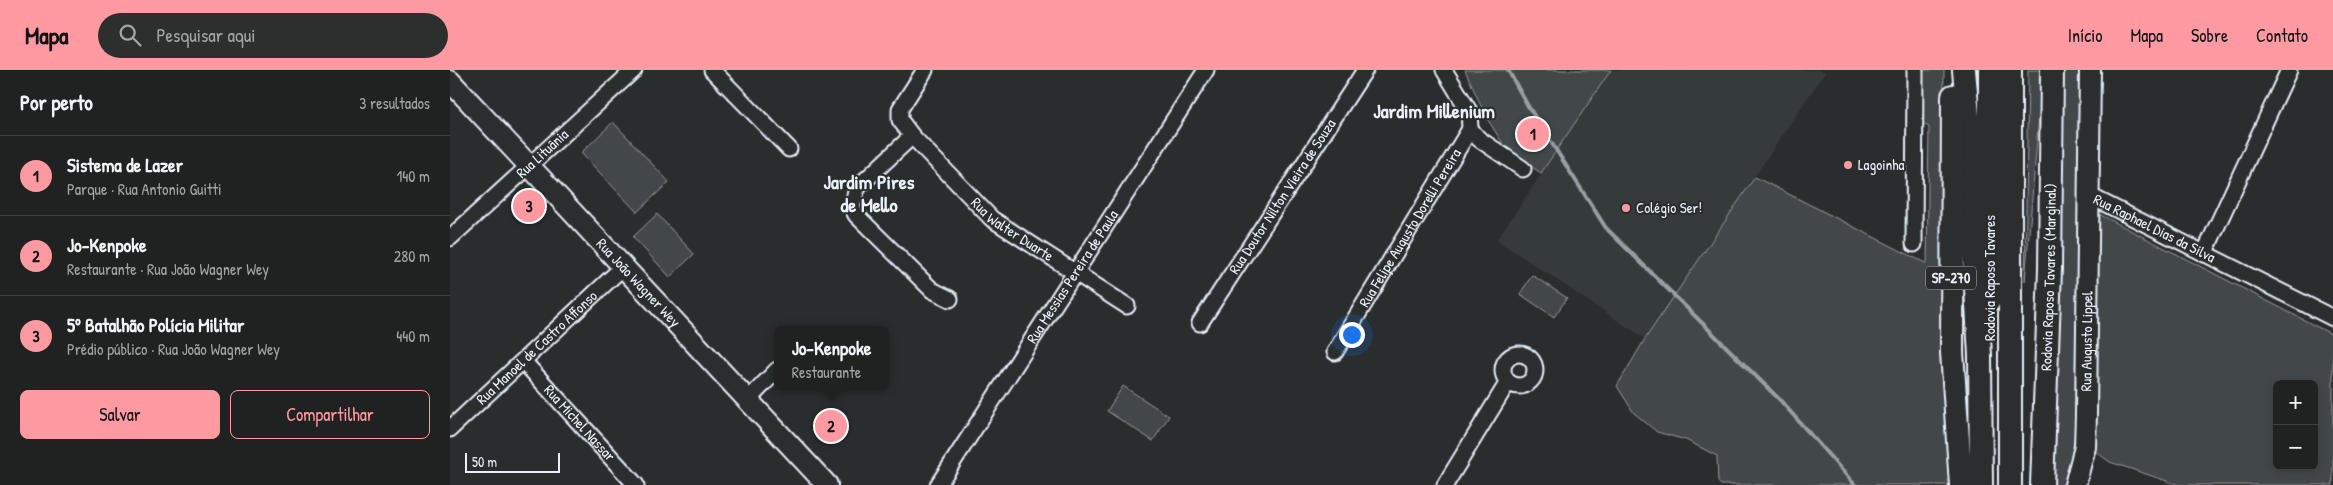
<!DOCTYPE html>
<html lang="pt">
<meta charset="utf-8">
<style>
:root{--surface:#202222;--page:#2d2f2f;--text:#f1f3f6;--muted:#a2a4a5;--line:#3d3f40;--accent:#ff9aa2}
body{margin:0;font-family:"Patrick Hand",sans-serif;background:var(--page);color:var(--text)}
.controls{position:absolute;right:15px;bottom:15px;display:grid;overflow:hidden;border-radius:8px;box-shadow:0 2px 8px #0003}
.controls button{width:45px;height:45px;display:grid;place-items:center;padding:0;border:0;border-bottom:1px solid var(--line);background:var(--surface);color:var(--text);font:25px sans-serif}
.scale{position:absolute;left:15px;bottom:12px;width:95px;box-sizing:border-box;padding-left:5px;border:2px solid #e8f1f8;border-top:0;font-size:14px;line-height:18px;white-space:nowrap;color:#e8f1f8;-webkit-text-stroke:4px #2a2d2e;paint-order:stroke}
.you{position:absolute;left:901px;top:264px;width:18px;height:18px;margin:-12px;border:4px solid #fff;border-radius:50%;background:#1a73e8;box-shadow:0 0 0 8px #1a73e833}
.badge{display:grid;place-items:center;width:32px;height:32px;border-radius:50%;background:var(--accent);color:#111;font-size:16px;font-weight:700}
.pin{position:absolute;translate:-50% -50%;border:2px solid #fff;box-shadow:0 1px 5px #0006}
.popup{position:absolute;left:324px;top:256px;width:115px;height:65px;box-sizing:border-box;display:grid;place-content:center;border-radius:8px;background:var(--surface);filter:drop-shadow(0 1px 4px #0005);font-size:16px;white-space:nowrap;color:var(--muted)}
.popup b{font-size:19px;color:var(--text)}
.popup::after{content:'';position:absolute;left:50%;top:100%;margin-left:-10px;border:10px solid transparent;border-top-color:var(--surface)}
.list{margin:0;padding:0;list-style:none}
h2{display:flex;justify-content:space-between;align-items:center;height:65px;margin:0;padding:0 20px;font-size:21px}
h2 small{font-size:16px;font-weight:400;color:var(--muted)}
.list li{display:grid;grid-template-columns:32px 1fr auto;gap:15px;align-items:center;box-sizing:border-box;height:80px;padding:0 20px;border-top:1px solid var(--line)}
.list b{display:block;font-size:19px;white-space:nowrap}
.list p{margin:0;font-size:16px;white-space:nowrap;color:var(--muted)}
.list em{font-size:16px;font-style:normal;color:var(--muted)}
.actions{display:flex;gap:10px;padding:15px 20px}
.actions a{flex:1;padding:11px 0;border:1px solid var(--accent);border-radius:8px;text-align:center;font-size:18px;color:var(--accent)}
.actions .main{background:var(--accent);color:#111}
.icon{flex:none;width:28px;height:28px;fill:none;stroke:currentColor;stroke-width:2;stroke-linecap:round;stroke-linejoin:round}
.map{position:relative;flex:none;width:1883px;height:415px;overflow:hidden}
header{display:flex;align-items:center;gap:30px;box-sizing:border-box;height:70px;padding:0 25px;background:var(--accent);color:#111}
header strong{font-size:24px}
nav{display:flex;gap:28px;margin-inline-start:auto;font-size:18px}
.search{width:350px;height:45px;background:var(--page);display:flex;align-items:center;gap:12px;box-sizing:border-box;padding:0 18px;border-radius:28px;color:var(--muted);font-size:19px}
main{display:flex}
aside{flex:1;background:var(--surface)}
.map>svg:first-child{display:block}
.built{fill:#363a3b}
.green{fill:#424648;stroke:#959ca0;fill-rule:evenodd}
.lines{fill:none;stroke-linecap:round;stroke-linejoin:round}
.stream{stroke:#989fa3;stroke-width:4}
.minor-casing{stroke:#e8f1f8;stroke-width:19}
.major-casing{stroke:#e8f1f8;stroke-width:24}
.highway-casing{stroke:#e8f1f8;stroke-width:26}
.minor{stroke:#2a2d2e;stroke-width:15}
.major{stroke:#2a2d2e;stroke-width:20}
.highway{stroke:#2a2d2e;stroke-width:22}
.poi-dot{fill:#ff9aa2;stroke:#2a2d2e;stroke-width:2}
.labels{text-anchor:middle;stroke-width:4;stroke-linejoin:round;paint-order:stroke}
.shield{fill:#2a2d2e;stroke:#afb6bb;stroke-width:1}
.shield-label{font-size:14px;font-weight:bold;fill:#e8f1f8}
.street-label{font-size:15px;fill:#e8f1f8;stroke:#2a2d2e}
.poi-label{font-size:15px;fill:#e8f1f8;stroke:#2a2d2e;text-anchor:start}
.district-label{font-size:20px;font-weight:bold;fill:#e8f1f8;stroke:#2a2d2e}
</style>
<header>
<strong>Mapa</strong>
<div class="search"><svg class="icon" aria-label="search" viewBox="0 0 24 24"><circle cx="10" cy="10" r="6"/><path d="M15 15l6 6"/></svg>Pesquisar aqui</div>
<nav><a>Início</a><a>Mapa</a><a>Sobre</a><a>Contato</a></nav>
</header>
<main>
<aside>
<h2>Por perto<small>3 resultados</small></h2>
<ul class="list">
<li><span class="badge">1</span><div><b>Sistema de Lazer</b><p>Parque · Rua Antonio Guitti</p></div><em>140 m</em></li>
<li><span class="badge">2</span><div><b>Jo-Kenpoke</b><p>Restaurante · Rua João Wagner Wey</p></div><em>280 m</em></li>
<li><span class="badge">3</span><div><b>5º Batalhão Polícia Militar</b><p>Prédio público · Rua João Wagner Wey</p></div><em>440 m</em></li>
</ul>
<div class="actions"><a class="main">Salvar</a><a>Compartilhar</a></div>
</aside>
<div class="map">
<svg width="1883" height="415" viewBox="0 0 1883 415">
<rect width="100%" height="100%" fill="#2a2d2e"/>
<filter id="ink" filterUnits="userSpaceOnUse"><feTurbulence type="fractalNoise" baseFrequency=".02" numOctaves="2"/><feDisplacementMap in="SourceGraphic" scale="10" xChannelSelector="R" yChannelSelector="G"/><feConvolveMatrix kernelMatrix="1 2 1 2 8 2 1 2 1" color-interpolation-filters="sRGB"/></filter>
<g filter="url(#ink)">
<path class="built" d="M 1161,0 L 1369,0 L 1375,2 L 1195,269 L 1047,170 Z"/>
<g class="green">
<path d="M 1015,0 L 1161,0 L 1091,103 L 1057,80 L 1036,47 Z"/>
<path d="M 1472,0 L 1494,0 L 1492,204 L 1504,415 L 1271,415 L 1268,412 L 1267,386 L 1236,370 L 1207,362 L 1184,343 L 1167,316 L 1195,269 L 1305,107 L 1477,194 L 1479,57 L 1472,53 Z"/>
<path d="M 1578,0 L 1593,0 L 1575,211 Z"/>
<path d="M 1613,0 L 1632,0 L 1626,359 L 1617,415 L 1599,415 Z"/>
<path d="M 163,52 L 219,112 L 187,142 L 131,83 Z"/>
<path d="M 1647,143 L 1883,265 L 1883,415 L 1729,415 L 1660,392 L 1645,381 L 1643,367 ZM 1827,314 L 1864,314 L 1864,396 L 1827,396 Z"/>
<path d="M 207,144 L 244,184 L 220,207 L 183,167 Z"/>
<path d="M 1082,205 L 1117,228 L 1104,247 L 1070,224 Z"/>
<path d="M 673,316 L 719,346 L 703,371 L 657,341 Z"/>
</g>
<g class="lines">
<path class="stream" d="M 1058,0 L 1078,36 L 1156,158 L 1330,330 L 1405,415"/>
<defs>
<g id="minor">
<path d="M 262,0 L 339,79"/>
<path id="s1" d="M 475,0 L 450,39 L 450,50 L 462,66 L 542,149 L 677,236"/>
<path d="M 994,0 L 1019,41 L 1020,59 L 1029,69 L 1073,99"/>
<path d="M 462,66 L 407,118 L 402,137 L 406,145 L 482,220 L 500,229"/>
<path id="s2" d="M 1640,126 L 1883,248"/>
<path id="s3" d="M 0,168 L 184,0"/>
<path d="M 1464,174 L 1465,0"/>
<path d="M 1754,184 L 1839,0"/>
<path id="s4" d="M 750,253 L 915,0"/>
<path id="s5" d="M 885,282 L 1020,59"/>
<circle cx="1069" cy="300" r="16"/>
<path id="s6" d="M 73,291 L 186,415"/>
<path d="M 298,330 L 327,300"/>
<path id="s7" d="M 0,359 L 173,197"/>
<path id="s8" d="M 488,415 L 756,0"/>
<path d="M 995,415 L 1058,312"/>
</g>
<g id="major">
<path id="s9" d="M 0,11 L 377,415"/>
<path id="s10" d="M 1625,415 L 1635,377 L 1636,345 L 1640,0"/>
</g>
<g id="highway">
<path d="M 1514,0 L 1520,69 L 1521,136 L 1530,285 L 1531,415"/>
<path d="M 1503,26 L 1502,282 L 1511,415"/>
<path d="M 1540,229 L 1540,0"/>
<path d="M 1560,415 L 1560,0"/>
<path id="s11" d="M 1592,415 L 1600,199 L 1602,0"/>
</g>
</defs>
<use href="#minor" class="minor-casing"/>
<use href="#major" class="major-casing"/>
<use href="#highway" class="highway-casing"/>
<use href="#minor" class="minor"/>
<use href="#major" class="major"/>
<use href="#highway" class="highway"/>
</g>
</g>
<g class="poi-dot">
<circle cx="1398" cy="95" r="5"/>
<circle cx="1176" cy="138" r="5"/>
</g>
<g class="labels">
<rect class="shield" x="1476" y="196.5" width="50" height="23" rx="4"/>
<g class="shield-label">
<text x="1501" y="213">SP-270</text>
</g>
<g class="street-label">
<text dy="5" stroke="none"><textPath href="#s3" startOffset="125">Rua Lituânia</textPath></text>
<text dy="5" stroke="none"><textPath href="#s4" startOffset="151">Rua Doutor Nilton Vieira de Souza</textPath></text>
<text dy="5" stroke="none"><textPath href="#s5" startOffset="145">Rua Felipe Augusto Dorelli Pereira</textPath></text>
<text dy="5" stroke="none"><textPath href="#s1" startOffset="215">Rua Walter Duarte</textPath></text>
<text dy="5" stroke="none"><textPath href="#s2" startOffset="72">Rua Raphael Dias da Silva</textPath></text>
<text dy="5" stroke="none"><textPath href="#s8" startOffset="248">Rua Messias Pereira de Paula</textPath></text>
<text transform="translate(1540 208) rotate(-90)" y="5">Rodovia Raposo Tavares</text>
<text dy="5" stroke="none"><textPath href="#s11" startOffset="208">Rodovia Raposo Tavares (Marginal)</textPath></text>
<text dy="5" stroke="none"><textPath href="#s9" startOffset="276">Rua João Wagner Wey</textPath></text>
<text dy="5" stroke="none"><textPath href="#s10" startOffset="145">Rua Augusto Lippel</textPath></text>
<text dy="5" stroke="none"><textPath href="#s7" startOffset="119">Rua Manoel de Castro Affonso</textPath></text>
<text dy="5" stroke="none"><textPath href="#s6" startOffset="84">Rua Michel Nassar</textPath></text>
</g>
<g class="poi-label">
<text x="1408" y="100">Lagoinha</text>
<text x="1186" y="143">Colégio Ser!</text>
</g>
<g class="district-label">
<text x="984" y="48">Jardim Millenium</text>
<text x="419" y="119">Jardim Pires<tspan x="419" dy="23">de Mello</tspan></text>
</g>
</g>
</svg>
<div class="controls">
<button>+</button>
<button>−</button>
</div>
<div class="scale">50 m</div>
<div class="you"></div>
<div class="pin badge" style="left:1083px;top:64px">1</div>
<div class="pin badge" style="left:381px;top:356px">2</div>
<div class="popup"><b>Jo-Kenpoke</b>Restaurante</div>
<div class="pin badge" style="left:79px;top:136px">3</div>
</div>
</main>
